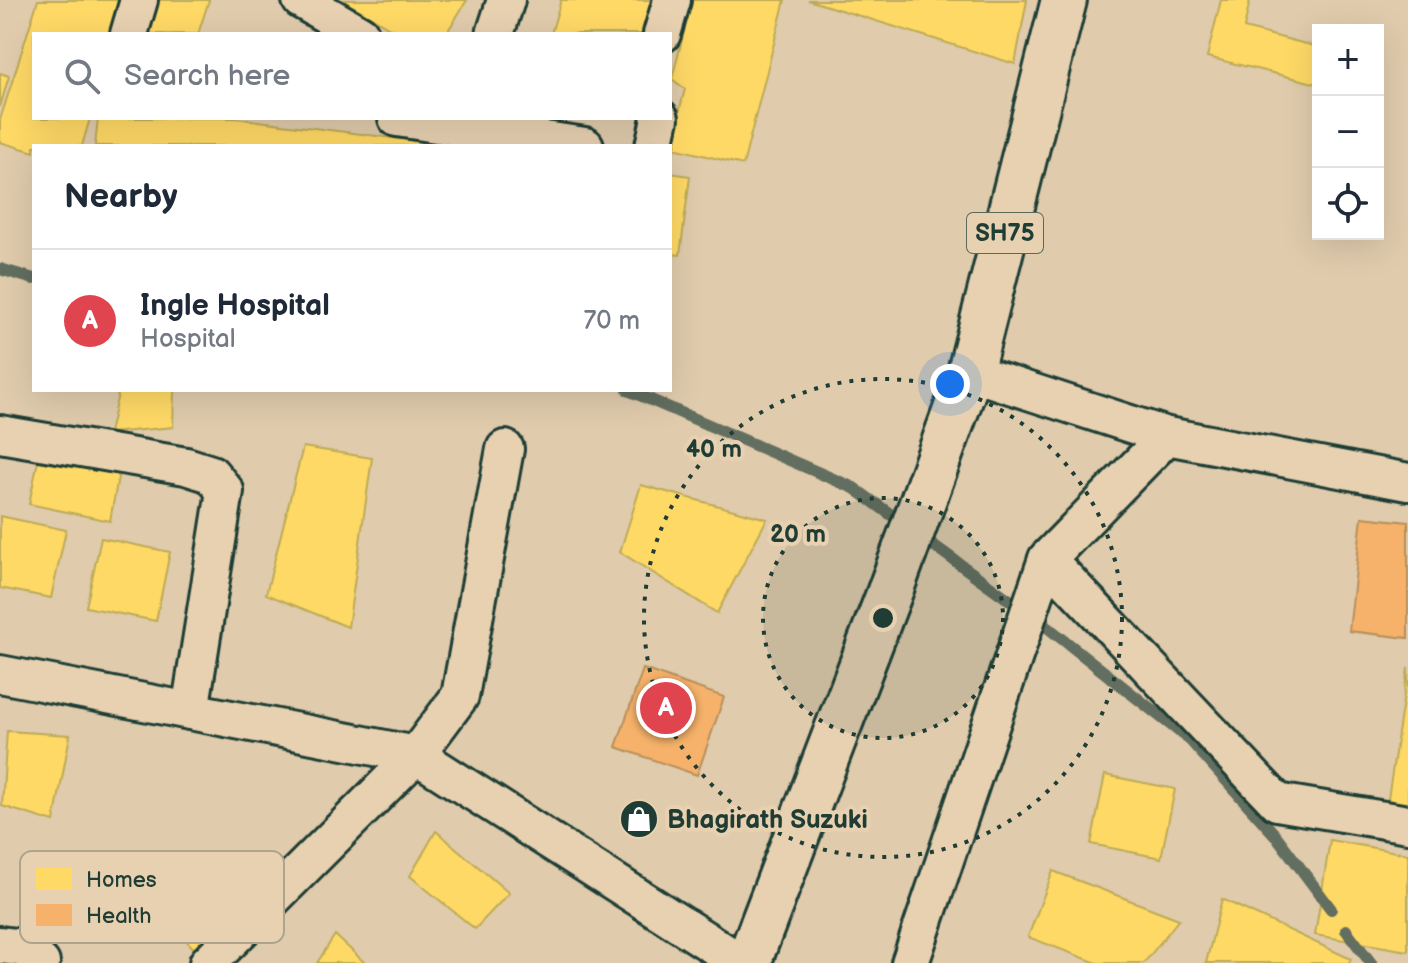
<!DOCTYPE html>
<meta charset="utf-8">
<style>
:root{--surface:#fff;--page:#f2f2f3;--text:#1f2937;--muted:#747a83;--line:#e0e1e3;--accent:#1f3d34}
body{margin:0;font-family:"Balsamiq Sans",sans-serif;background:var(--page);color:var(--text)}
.controls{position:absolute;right:24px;top:24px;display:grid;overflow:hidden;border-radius:0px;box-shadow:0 8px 32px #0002}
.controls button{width:72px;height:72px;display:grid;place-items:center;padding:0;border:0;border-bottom:2px solid var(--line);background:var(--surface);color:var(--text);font:40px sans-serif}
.you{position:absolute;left:950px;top:384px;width:28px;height:28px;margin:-20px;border:6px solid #fff;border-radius:50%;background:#1a73e8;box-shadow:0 0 0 12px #1a73e833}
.badge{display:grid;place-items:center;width:52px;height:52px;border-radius:50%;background:var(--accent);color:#fff;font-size:26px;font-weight:700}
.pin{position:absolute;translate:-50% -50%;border:4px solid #fff;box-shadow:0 2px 8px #0006}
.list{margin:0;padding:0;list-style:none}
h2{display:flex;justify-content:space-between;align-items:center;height:104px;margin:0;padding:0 32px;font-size:34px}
h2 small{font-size:26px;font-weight:400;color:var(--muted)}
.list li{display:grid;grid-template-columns:52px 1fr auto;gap:24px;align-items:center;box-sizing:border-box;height:144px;padding:0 32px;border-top:2px solid var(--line)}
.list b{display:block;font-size:30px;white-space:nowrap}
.list p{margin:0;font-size:26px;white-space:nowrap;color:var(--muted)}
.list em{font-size:26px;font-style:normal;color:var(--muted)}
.icon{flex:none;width:44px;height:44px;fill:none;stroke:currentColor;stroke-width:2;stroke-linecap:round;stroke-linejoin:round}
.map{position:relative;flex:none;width:1408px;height:963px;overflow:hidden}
.search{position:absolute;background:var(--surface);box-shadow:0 8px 32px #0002;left:32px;top:32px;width:640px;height:88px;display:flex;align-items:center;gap:20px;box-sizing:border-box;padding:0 28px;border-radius:0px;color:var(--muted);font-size:30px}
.panel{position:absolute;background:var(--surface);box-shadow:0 8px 32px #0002;left:32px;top:144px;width:640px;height:248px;border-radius:0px}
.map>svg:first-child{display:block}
.homes{fill:#ffd966;stroke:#bcaa57;stroke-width:2}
.health{fill:#f6b26b;stroke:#b68f5a;stroke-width:2}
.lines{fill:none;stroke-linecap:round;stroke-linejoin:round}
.stream{stroke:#626e5e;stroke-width:12}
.minor-casing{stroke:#1f3d34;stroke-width:42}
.primary-casing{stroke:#1f3d34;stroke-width:50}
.minor{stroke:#e8d1b1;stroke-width:36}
.primary{stroke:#e8d1b1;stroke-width:44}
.ring{fill:none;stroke:#1f3d34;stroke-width:4;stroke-dasharray:4 8}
.labels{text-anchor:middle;stroke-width:8;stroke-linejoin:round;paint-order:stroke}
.shield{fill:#e8d1b1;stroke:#5b695a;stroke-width:2}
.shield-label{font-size:24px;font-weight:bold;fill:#1f3d34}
.poi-label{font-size:26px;font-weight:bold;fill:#1f3d34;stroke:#e8d1b1;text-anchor:start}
.key{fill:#e8d1b1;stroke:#aca58c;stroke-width:2}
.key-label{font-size:22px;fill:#1f3d34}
.centre{fill:#1f3d34;stroke:#e8d1b1;stroke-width:4}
.ring-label{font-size:24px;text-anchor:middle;font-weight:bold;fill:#1f3d34;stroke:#e8d1b1;stroke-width:8;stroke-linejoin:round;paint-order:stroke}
</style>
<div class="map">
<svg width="1408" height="963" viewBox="0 0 1408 963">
<rect width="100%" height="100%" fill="#e0cbac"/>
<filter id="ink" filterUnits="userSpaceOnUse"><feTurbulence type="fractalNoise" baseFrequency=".0125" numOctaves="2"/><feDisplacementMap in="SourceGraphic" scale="16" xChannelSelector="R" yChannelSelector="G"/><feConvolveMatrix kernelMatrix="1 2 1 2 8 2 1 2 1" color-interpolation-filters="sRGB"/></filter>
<g filter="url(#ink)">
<g class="homes">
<path d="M 38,0 L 128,0 L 117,34 L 34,34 L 34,118 L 90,118 L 82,146 L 34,146 L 34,152 L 0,142 L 0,120 Z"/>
<path d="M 155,0 L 209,0 L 198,34 L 144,34 Z"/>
<path d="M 342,0 L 467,0 L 446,34 L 400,34 Z"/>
<path d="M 561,0 L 654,0 L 644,34 L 551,34 Z"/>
<path d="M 692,0 L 785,0 L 743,165 L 670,147 L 685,89 L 672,79 Z"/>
<path d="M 808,0 L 1027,0 L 1015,64 Z"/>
<path d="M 1221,0 L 1250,0 L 1244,28 L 1318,47 L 1318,84 L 1207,57 Z"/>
<path d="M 0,73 L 9,76 L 0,107 Z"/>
<path d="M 98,118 L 235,118 L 456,146 L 95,146 Z"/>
<path d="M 523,118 L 557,118 L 554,133 L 521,124 Z"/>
<path d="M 670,173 L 690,176 L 680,255 L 670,254 Z"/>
<path d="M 119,390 L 174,390 L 173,427 L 109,433 Z"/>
<path d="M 303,447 L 372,458 L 348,627 L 266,594 Z"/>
<path d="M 39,456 L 119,472 L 110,521 L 29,504 Z"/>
<path d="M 641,485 L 767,519 L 717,613 L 620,552 Z"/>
<path d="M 0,516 L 66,530 L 51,598 L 0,588 Z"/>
<path d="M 101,538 L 170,552 L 156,621 L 86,607 Z"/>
<path d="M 1408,668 L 1408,815 L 1386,812 Z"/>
<path d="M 7,731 L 70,735 L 54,822 L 2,806 Z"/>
<path d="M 1105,775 L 1175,789 L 1161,858 L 1091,844 Z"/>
<path d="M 436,831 L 509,893 L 475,929 L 410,876 Z"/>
<path d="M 1330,840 L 1408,854 L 1408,951 L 1315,935 Z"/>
<path d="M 168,862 L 227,924 L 198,953 L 143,894 Z"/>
<path d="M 1053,871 L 1179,919 L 1144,963 L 1097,963 L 1028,937 Z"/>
<path d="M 1222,899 L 1351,959 L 1349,963 L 1206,963 Z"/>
<path d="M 335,935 L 365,963 L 317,963 Z"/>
</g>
<g class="health">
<path d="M 1362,517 L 1408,522 L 1408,638 L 1349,631 Z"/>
<path d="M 643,669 L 724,697 L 697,775 L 616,747 Z"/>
</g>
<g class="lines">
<g class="stream">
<path d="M 0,269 L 34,279"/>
<path d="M 628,390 L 854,488 L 1051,630 L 1190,740 L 1277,837 L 1331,909"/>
<path d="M 1346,930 L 1371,963"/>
</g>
<defs>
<g id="minor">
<path d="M 301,0 L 360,34"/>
<path d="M 129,34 L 139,0"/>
<path d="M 495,34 L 506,0"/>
<path d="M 662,34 L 672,0"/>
<path d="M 397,118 L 463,128 L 466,118"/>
<path d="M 463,128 L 585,146"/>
<path d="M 654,146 L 660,118"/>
<path d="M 970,372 L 1167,436 L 1408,482"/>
<path d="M 0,434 L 186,466 L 211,474 L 225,491 L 190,711"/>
<path d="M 1047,559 L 1277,802 L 1408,824"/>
<path d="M 0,674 L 416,755 L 741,963"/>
<path d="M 0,945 L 24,948 L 41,963"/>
<path d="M 208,963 L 416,755 L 460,696 L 505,449"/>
<path d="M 910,963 L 1047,559 L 1167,436"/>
</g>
<path id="primary" d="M 748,963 L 889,594 L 970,372 L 1064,0"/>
</defs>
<use href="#minor" class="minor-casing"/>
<use href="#primary" class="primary-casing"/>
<use href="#minor" class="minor"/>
<use href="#primary" class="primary"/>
</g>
</g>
<circle cx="883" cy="618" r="120" fill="#1f3d34" fill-opacity=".12"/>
<g class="ring">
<circle cx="883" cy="618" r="120"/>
<circle cx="883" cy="618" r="239"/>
</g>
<defs>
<symbol id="shop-disc" viewBox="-11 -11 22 22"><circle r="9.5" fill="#1f3d34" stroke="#e8d1b1"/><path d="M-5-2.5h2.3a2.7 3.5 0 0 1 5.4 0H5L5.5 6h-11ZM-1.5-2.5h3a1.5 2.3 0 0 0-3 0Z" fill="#fff"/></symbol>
</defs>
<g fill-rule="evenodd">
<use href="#shop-disc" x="617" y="797" width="44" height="44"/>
</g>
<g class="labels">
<rect class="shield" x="967" y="213" width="76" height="40" rx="6"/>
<g class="shield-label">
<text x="1005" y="241">SH75</text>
</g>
<g class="poi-label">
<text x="667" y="828">Bhagirath Suzuki</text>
</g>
</g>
<rect x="20" y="851" width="264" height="92" rx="12" class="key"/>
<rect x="36" y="868" width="36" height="22" fill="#ffd966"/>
<rect x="36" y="904" width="36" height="22" fill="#f6b26b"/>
<g class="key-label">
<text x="86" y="887">Homes</text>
<text x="86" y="923">Health</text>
</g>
<circle cx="883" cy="618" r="12" class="centre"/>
<g class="ring-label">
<text x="714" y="457">40 m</text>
<text x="798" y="542">20 m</text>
</g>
</svg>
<div class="controls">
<button>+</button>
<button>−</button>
<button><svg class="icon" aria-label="locate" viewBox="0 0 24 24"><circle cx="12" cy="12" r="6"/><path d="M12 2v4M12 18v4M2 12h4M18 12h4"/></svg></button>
</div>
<div class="you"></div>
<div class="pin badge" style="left:666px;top:708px;background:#e0444e">A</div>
<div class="search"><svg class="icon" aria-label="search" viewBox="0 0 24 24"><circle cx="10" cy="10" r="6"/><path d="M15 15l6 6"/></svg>Search here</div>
<section class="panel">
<h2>Nearby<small></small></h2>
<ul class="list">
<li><span class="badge" style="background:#e0444e">A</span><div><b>Ingle Hospital</b><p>Hospital</p></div><em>70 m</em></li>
</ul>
</section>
</div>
